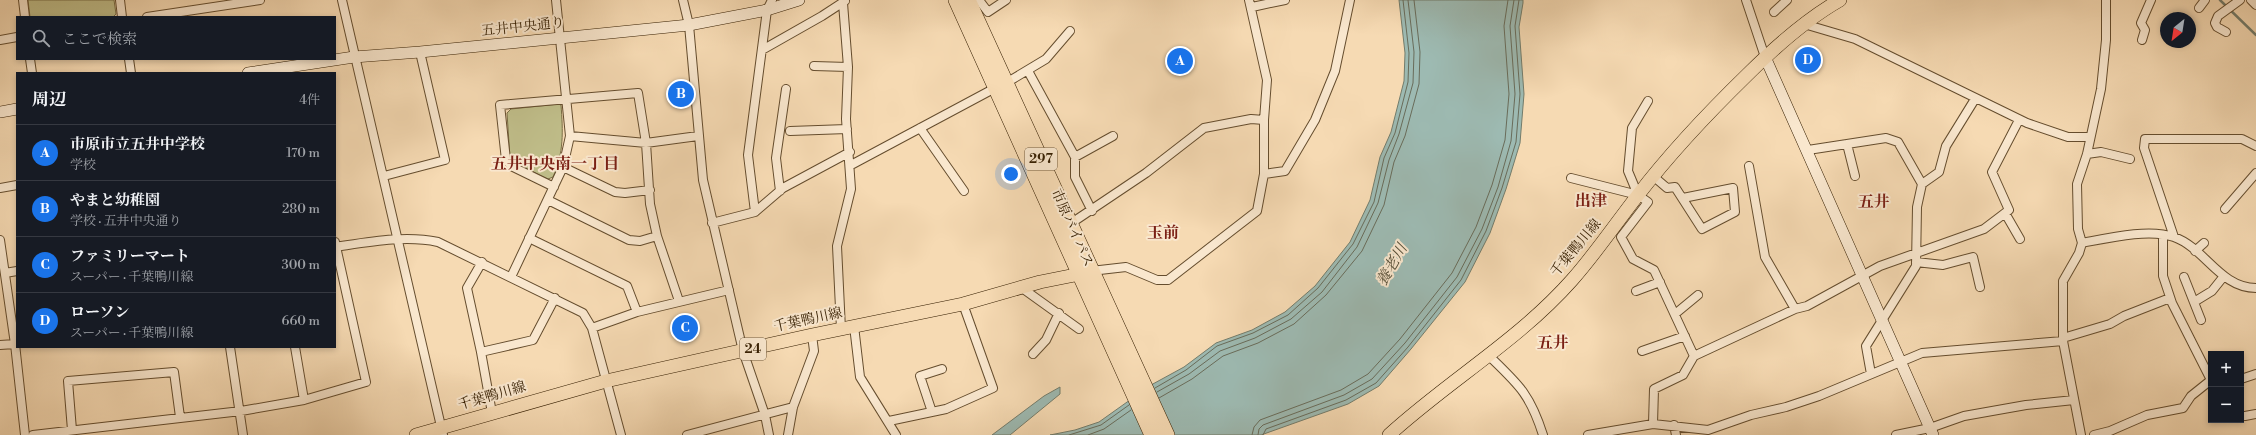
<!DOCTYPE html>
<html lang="ja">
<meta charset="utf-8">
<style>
:root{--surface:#171b24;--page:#20242c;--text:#f1f3f6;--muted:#9ea1a6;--line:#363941;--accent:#1a73e8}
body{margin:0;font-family:"Libre Bodoni","Noto Serif JP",serif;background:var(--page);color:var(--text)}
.controls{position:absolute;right:12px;bottom:12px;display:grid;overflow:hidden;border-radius:0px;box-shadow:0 2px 6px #0003}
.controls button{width:36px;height:36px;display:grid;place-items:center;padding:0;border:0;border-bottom:1px solid var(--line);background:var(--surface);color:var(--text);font:20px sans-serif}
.compass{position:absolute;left:2160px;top:12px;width:36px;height:36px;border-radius:50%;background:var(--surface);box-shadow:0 2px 6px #0003;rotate:210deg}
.you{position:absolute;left:1011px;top:174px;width:14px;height:14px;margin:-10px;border:3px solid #fff;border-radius:50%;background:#1a73e8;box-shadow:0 0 0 6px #1a73e833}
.badge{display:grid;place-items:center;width:26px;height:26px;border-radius:50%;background:var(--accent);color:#fff;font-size:13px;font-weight:700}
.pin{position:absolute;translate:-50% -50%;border:2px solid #fff;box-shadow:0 1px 4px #0006}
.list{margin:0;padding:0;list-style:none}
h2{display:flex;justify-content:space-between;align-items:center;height:52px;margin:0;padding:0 16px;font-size:17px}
h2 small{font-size:13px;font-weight:400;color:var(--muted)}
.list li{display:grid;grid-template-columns:26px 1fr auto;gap:12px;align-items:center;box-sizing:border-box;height:56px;padding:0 16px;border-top:1px solid var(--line)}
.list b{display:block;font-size:15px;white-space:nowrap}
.list p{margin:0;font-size:13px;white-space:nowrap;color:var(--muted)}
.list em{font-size:13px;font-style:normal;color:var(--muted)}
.icon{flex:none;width:22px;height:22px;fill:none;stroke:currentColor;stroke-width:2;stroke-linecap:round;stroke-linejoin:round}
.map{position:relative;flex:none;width:2256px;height:435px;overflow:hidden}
.search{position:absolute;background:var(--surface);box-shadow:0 2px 6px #0003;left:16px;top:16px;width:320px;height:44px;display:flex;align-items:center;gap:10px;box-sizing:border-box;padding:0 14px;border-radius:0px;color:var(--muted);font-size:15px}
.panel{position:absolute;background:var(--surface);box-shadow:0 2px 6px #0003;left:16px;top:72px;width:320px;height:276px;border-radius:0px}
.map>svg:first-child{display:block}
</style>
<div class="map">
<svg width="2256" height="435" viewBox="0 0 2256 435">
<rect width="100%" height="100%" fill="#f6dab3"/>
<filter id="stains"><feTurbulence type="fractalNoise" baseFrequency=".005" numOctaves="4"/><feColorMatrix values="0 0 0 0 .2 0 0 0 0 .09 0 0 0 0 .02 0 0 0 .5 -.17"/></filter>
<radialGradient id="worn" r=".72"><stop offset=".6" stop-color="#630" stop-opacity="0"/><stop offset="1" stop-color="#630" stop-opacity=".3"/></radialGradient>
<path fill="#c0be8a" stroke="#7a6e46" d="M28 0H114L116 14 113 17H30Z
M559 104 561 105C563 131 564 153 553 177L548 179 515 163 510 158 507 113 511 109Z"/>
<path fill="#9dbab2" stroke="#737c6b" d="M1399 0H1523V3L1519 27 1524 94 1520 143 1506 189 1490 233 1465 282 1411 349 1379 386 1348 404 1261 435H1050L1075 430 1099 422 1151 385 1184 367 1216 343 1252 330 1285 312 1315 286 1350 242 1370 200 1380 157 1391 132 1404 81 1405 53Z
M1060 387V394L1010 435H992L1044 396Z"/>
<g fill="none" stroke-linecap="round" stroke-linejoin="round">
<path stroke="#696c5a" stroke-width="1" d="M1155 388 1186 370 1217 346 1253 333 1288 315 1318 288 1353 244 1374 202 1384 158 1395 133 1408 82 1409 53 1403 0
M1157 392 1189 374 1220 351 1255 338 1291 319 1322 292 1357 247 1378 203 1389 160 1399 134 1413 83 1414 52 1408 0
M1159 398 1192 379 1223 356 1258 343 1294 324 1326 295 1362 251 1384 205 1394 162 1405 136 1419 84 1420 52 1414 0
M1069 435 1101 425 1129 405
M1088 435 1104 429 1131 410
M1252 435 1254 427 1260 420 1341 390 1368 374 1400 339 1452 273 1476 227 1492 185 1505 140 1509 94 1504 26 1508 0
M1258 435 1259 429 1263 425 1344 395 1372 379 1405 343 1457 277 1482 229 1498 187 1511 141 1515 94 1510 26 1514 0
M1263 435 1266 429 1346 400 1376 383 1408 347 1461 280 1486 231 1502 188 1516 142 1520 94 1515 26 1519 0"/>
<path stroke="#737c6b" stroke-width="2.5" d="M2220 0 2256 35"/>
<g stroke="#654d2e" stroke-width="10">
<path id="street" d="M23 0 25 17
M120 0 122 17
M342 0 443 435
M683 0 689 25 703 180 743 351 765 415 769 435
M979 0 988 12 1006 0
M1746 0 1765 57
M2251 0 2256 5
M1252 7 1285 0
M2199 8 2205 0
M1774 12 1787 0
M147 17 260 0
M1804 24 1855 39 2027 123 2068 137H2090
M2226 32 2217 27 2215 23 2218 16 2240 0
M0 40 17 37
M2142 40 2145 30 2141 23 2151 0
M762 50 822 16 845 1
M30 59 32 73
M129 59 131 73
M814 66 848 67
M1028 71 1075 157V177L1092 211
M1006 83 1046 59 1070 31
M1648 101 1632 128 1628 171 1638 195 1648 202 1621 237 1633 259 1654 270 1694 356
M920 128 964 191
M790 131 847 129
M570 136 646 143 698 136
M1847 144 1855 176
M1808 150 1886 138 1898 142 1922 184
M2087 154 2101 152 2130 159
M1075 157 1113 136
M851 165 997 87
M1749 166 1765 257 1795 309
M563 167 615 192 625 193 650 190
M1264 174 1285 171 1315 120 1335 71 1350 0
M384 176 445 160 420 52
M1653 176 1667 188 1675 187 1702 229 1735 212 1733 188 1683 198
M1571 178 1638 195
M554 187 511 166 506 160 500 105 638 93 646 143 650 204 657 236 679 301
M0 188 17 185
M780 191 776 158 786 89
M548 200 629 240 640 241 657 236
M2225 209 2256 173
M755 212 748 155 767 10 772 0
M2005 213 2020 239
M712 223 755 212 783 188 850 152
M1070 224 1146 173 1204 128 1251 119 1264 120
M2174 237 2144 148 2145 139H2242L2256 146
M529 238 627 286 637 312
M0 240 15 344 25 435
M2082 243C2108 238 2149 228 2174 237 2205 248 2220 288 2256 288
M335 247C369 242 405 235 438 242L583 313 592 328 621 435
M2195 251 2204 243
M482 262 467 288 481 352 492 413
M1916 262 1943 265 1973 257 1980 287
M1091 271 1126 267 1157 280H1168L1257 211 1264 174V120L1267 80 1249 0
M5 273 17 271
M511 277 563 167 570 136 556 0
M2184 277 2201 320
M1022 288 1079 329
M1636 291 1660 282
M2194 302 2212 291 2224 276
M1675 314 1698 295
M854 326 860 377 896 435
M592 328 637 312 729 290
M841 329 837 246 851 189 846 119 848 67 843 3
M2063 338 2110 324 2124 316 2170 298
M0 345 15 344
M230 347 243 435
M295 347 304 400
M1642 351 1685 336
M481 352 533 340 555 298
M1033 354 1046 340 1059 313
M1489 356C1519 385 1530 394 1543 435
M1871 374 1866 346 1916 266 1917 207 1922 184 1939 172 1946 146 1975 99
M2241 379 2256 374
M932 412 920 376 942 369
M2245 416 2256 414
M889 421 946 409 993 388 963 304
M1653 424 1654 389 1683 375 1694 356 1795 309 1807 306 1880 266 1984 229 2009 210 1992 172 2019 120
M1674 425 1676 435
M72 430 68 381 174 372 180 417
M33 435 241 411 304 400 366 382 335 242
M687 435 793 407
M788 435 793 407 814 351 812 335
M1588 435 1653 424 1708 430 1751 415 1786 407 1819 396 1922 353 2063 341
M1896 435 1930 428 1964 416 2026 405 2074 400
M2081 435 2063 341V281L2079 253 2082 243 2078 229 2077 184 2087 154 2101 89 2106 40V0
M2094 435 2110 431 2147 415 2183 408 2191 396 2211 380 2172 303 2163 276V235"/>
</g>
<g stroke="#351e01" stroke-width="12">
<path id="secondary" d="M1765 57 1933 435
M248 73 354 57 420 52 689 25 767 10 799 0
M0 112 17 109"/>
</g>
<g stroke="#351e01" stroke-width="14">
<path id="primary" d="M416 435 606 381 812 335 963 304 1040 282 1090 272
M1389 435C1448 381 1519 340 1572 280 1596 253 1616 223 1638 195 1671 152 1708 113 1747 75 1775 47 1805 20 1840 0"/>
</g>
<g stroke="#351e01" stroke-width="16">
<path id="highway" d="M956 0 1152 435
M968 0 1167 435"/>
</g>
<use href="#street" stroke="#f9e7ce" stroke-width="8"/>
<use href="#secondary" stroke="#f9e7ce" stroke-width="11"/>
<use href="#primary" stroke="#f6dab3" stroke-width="13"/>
<use href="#highway" stroke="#f6dab3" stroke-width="15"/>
</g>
<g text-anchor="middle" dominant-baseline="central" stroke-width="4" stroke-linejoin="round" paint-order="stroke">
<g fill="#f9e7ce" stroke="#705a3e" stroke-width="1">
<rect x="1025" y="148" width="32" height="22" rx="3"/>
<rect x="740" y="338" width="26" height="22" rx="3"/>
</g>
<g font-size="13" font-weight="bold" fill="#351e01">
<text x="1041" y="159">297</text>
<text x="753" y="349">24</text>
</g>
<g font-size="14" fill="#351e01" stroke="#f9e7ce">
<text transform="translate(523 27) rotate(-6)">五井中央通り</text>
<text transform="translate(1072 228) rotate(66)">市原バイパス</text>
<text transform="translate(1576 248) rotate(-50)">千葉鴨川線</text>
<text transform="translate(808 320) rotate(-12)">千葉鴨川線</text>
<text transform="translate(492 396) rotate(-16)">千葉鴨川線</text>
</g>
<g font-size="15" font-style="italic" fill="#544d36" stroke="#f9e7ce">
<text transform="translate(1392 265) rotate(-60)">養老川</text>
</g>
<g font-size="16" font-weight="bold" fill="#7a1f14" stroke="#f9e7ce">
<text x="555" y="164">五井中央南一丁目</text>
<text x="1591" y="201">出津</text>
<text x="1874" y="202">五井</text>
<text x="1163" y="233">玉前</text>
<text x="1553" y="343">五井</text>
</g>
</g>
<rect width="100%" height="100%" filter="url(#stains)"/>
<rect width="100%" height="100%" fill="url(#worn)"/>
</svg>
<div class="controls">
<button>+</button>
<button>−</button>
</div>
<svg class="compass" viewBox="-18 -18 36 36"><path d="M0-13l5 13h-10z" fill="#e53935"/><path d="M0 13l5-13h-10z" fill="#9ea1a6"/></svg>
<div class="you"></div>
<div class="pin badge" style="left:1180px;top:61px">A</div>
<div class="pin badge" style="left:681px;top:94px">B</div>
<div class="pin badge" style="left:685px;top:328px">C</div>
<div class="pin badge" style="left:1808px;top:60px">D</div>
<div class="search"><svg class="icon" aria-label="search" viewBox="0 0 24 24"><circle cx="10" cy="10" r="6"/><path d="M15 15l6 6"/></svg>ここで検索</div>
<section class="panel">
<h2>周辺<small>4件</small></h2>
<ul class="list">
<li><span class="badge">A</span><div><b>市原市立五井中学校</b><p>学校</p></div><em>170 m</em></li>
<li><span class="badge">B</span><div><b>やまと幼稚園</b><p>学校 · 五井中央通り</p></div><em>280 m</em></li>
<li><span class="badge">C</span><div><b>ファミリーマート</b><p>スーパー · 千葉鴨川線</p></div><em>300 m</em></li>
<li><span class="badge">D</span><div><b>ローソン</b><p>スーパー · 千葉鴨川線</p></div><em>660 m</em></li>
</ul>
</section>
</div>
